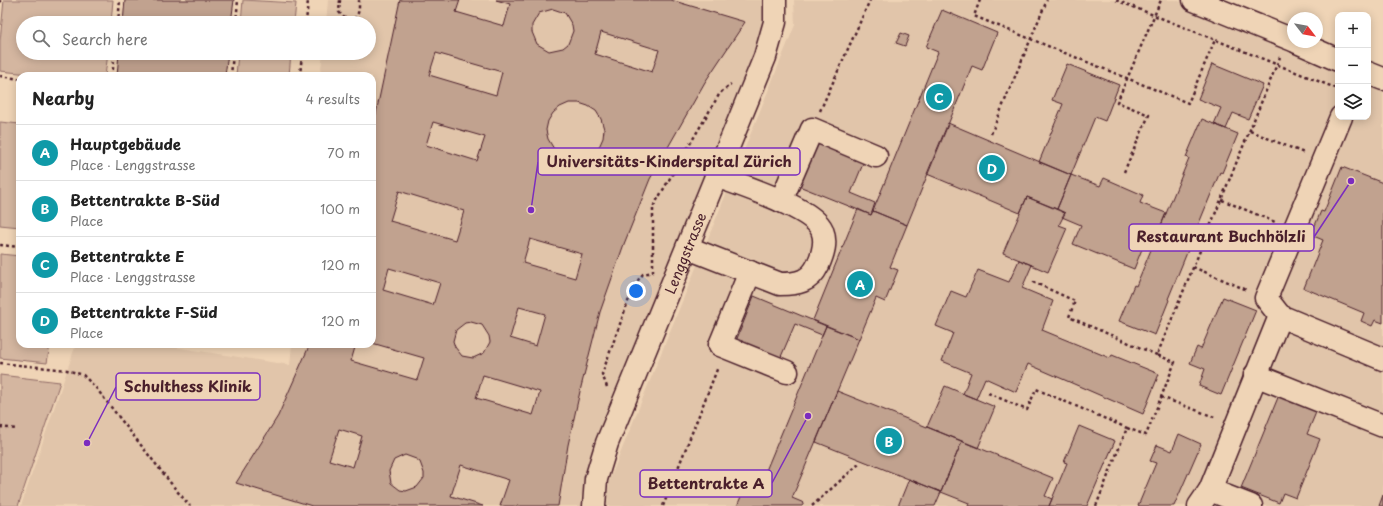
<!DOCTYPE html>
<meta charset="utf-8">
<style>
:root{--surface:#fff;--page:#f6f6f6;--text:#222;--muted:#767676;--line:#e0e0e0;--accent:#0f766e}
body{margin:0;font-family:"Playpen Sans",sans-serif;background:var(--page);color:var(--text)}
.controls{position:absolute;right:12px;top:12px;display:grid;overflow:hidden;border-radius:8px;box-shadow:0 2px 10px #0003}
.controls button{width:36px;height:36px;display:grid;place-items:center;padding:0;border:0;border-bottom:1px solid var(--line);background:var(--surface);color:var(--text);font:20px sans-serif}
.compass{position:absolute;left:1287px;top:12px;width:36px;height:36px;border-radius:50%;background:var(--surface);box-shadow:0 2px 10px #0003;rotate:121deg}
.you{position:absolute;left:636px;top:291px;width:14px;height:14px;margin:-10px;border:3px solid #fff;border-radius:50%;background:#1a73e8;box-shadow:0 0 0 6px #1a73e833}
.badge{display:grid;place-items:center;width:26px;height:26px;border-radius:50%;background:var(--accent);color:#fff;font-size:13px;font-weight:700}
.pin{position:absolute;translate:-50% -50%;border:2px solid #fff;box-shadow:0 1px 4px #0006}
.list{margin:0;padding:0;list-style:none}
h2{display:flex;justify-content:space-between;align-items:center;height:52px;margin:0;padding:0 16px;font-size:17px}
h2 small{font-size:13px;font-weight:400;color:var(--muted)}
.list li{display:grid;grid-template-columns:26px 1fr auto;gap:12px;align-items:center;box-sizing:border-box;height:56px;padding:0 16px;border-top:1px solid var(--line)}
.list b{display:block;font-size:15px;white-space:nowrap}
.list p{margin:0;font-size:13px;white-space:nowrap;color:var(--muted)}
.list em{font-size:13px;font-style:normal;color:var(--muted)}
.icon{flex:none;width:22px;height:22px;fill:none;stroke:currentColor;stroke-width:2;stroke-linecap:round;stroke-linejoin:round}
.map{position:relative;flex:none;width:1383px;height:506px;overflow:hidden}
.search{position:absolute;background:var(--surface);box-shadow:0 2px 10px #0003;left:16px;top:16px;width:360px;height:44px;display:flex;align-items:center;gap:10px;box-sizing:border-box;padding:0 14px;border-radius:22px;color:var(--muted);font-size:15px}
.panel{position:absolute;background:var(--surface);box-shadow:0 2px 10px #0003;left:16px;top:72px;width:360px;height:276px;border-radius:12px}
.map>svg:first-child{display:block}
</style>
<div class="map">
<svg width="1383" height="506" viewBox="0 0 1383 506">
<rect width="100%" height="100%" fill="#efd4b6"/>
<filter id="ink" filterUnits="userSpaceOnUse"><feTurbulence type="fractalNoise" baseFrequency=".025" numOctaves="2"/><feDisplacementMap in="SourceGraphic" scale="8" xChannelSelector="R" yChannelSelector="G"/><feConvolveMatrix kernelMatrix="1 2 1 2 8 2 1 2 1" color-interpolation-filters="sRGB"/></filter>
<g filter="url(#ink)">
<path fill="#e1c5aa" d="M328 0H767L762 36 596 439 581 498V506H21L76 344H154L290 365 292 344H372V76H320L323 53H369V23H326Z
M794 0H1176L1338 67V117H1368V79L1383 85V506H607L609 481 795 25Z"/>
<path fill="#d4b6a0" stroke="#8f6a66" d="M4 0H113L111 23H23V53H108L105 76H49L0 71V41Z
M243 0 296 3 294 23H241Z
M238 53H291L289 76H236Z
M0 122 20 124V227L0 225Z
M0 254 20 256V344H50L47 363 0 358Z
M0 375 60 382 18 506H0Z"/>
<path fill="#c1a28f" stroke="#4a1f2b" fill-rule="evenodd" d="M125 0H234L231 23H123Z
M400 0H460L456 12 504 26 510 4 496 0H671L745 22 705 82 650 179 624 244 600 312 581 387 568 445 558 506H500L509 480 461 465 451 496 483 506H312L236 483 278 416 310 344H356L351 361 417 380 424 358 372 343V132ZM553 9 565 13 572 25 573 31 568 44 563 48 549 51 537 44 532 32V25L539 13ZM601 32 659 50 652 72 595 54ZM436 53 502 72 496 95 429 75ZM569 103H579L588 106 596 111 601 119 604 129 603 138 599 147 592 154 584 158 574 160 557 154 548 139 546 130 548 121 553 113 560 107ZM433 122 485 137 477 161 426 145ZM399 191 464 211 455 240 390 221ZM530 239 582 254 575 278 523 263ZM389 268 440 283 433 305 383 290ZM519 307 545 314 536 346 510 338ZM471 322 482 325 489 336 490 342 484 353 473 358 462 356 455 347 453 341 456 330 465 323ZM483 375 540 392 533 415 476 398ZM339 429 362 436 353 467 329 460ZM405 455 416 459 420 462 424 473V478L417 487 406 491 400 490 391 483 389 471 394 460Z
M942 10 997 33 982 70 972 66 907 225 873 211 938 52 926 47Z
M901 33 909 36 905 46 896 43Z
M119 53H228L225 76H117Z
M1067 64 1119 85 1105 121 1095 117 1071 175 1039 162 1063 104 1052 100Z
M1212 64 1263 85 1248 119 1233 113 1226 129 1214 124 1221 108 1198 99Z
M1202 119 1238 134 1222 173 1220 172 1168 299 1169 300 1155 335 1119 321 1134 285 1136 286 1189 158 1186 157Z
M948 123 1071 175 1057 209 1027 197 1020 213 927 174Z
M818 140 865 159 851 193 875 203 871 215 799 186Z
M1342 167 1383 183V323L1375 320 1372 326 1361 321 1364 313 1304 288 1323 240 1311 235 1321 211 1324 212Z
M1071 175 1100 186 1104 178 1143 195 1140 203 1166 213 1152 247 1144 244 1134 269 1073 244 1081 225 1062 217 1065 213 1057 209Z
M1027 197 1065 213 1059 225 1067 228 1048 272 1003 253Z
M858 209 871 215 873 211 907 225 890 267 898 270 885 302 876 298 859 339 813 320Z
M1019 260 1032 265 1022 288 1053 301 1042 330 1110 358 1112 355 1159 374 1143 414 1028 364 1016 392 985 378 976 399 963 394 971 373 942 361 953 333 936 326 951 291 966 297 978 270 1009 282Z
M754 296 826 326 822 335 795 324 780 359 736 341Z
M1223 297 1256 310 1221 395 1199 386 1205 369 1190 363 1197 347 1201 349Z
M826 326 859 339 792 498 804 503 802 506H737L748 480 760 485Z
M945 386 995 407 978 448 927 427Z
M837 391 962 441 941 492 816 442Z
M1279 395 1317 410 1307 434 1320 439 1296 498 1283 493 1279 503 1241 488Z
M1079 426 1115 441 1087 506H1049L1067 463 1064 462Z
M1179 434 1201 444 1174 506H1138L1156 463 1150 461 1157 445 1172 451Z
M962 441 1053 478 1045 496 1052 499 1049 506H968L969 503 941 492Z
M909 479 941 492 935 506H898Z
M1383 495V506H1379Z"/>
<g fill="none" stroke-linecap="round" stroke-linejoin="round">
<g stroke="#4a1f2b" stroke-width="25">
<g id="minor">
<path d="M1194 0 1293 40"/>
<path d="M1297 42 1338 60"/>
<path d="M1368 73 1383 79"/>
<path d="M781 201 812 129 876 156"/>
<path d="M688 248 780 284C797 284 810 282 818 265 823 254 827 242 822 230 812 207 741 186 717 176"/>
<path d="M750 272 720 345 787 372"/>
<path d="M1280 316 1383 359"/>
<path d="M1255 375 1383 426"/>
<path d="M1210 490 1251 506"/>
<path id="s1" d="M594 506 596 479 607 443 765 57 775 22V0"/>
<path d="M1199 506 1210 490 1280 316 1266 298 1341 117"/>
</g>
</g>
<path stroke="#4a1f2b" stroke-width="2.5" stroke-dasharray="3 3" stroke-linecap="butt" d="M340 0 339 12 343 17 351 20C360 16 359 9 359 0
M980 0 974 16 1188 103 1215 40
M1116 0 1338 89
M0 3V0
M118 23 120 0
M236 23 238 0
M306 23 308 0
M0 76 20 79
M112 76 115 53
M231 76 233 53
M300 76 302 53
M820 111 870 0
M1250 131 1304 153
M991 134 1047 0
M1124 172 1149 115 1117 102 1161 0
M1222 200 1275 222
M0 245 20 247
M1193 267 1247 290
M653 272V207L720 93 731 84
M1033 282 1075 301 1069 317 1157 355
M0 363 67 370 83 375 96 388 177 491 190 506
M607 387 602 374 634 285 643 274 653 272
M988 393 1027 410 1036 389 1127 428
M1161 397 1217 418
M0 427 17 429
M663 506 718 367
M812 506 860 463
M1096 506 1127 428 1146 435 1175 362 1157 355 1280 57"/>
<use href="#minor" stroke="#efd4b6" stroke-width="22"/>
</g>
</g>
<g text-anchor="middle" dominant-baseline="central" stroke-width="4" stroke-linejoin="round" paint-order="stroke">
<g font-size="14" fill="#4a1f2b" stroke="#efd4b6">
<text stroke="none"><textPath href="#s1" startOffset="270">Lenggstrasse</textPath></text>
</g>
</g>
<path fill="none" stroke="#7b2cbf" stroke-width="1.5" d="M531 210L538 162M1351 181L1314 237M87 443L116 387M808 416L772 483"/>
<g fill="#7b2cbf" stroke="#efd4b6" stroke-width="1.5">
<circle cx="531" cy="210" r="4"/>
<circle cx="1351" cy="181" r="4"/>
<circle cx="87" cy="443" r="4"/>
<circle cx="808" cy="416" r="4"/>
</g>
<g fill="#efd4b6" stroke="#7b2cbf" stroke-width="1.5">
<rect x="538" y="148" width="262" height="27" rx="4"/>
<rect x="1129" y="224" width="185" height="27" rx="4"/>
<rect x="116" y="373" width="144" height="27" rx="4"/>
<rect x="640" y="470" width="132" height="27" rx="4"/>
</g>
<g font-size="15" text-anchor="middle" font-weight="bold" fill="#4a1f2b">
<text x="669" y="167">Universitäts-Kinderspital Zürich</text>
<text x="1221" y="242">Restaurant Buchhölzli</text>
<text x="188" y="392">Schulthess Klinik</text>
<text x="706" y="489">Bettentrakte A</text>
</g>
</svg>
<div class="controls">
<button>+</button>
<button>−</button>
<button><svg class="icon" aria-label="layers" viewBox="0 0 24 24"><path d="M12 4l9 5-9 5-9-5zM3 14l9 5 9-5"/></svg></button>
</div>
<svg class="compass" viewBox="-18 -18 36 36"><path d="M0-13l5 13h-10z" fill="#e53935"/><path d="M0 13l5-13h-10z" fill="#767676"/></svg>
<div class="you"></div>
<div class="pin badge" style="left:860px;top:284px;background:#0f9aa8">A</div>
<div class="pin badge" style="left:889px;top:441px;background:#0f9aa8">B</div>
<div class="pin badge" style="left:939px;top:97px;background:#0f9aa8">C</div>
<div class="pin badge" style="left:992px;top:168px;background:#0f9aa8">D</div>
<div class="search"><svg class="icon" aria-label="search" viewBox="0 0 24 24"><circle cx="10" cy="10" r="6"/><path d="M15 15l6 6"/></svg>Search here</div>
<section class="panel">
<h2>Nearby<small>4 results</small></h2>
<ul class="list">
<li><span class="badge" style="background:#0f9aa8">A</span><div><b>Hauptgebäude</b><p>Place · Lenggstrasse</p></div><em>70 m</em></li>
<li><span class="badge" style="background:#0f9aa8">B</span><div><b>Bettentrakte B-Süd</b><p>Place</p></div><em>100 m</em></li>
<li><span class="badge" style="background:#0f9aa8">C</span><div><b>Bettentrakte E</b><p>Place · Lenggstrasse</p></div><em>120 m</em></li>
<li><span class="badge" style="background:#0f9aa8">D</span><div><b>Bettentrakte F-Süd</b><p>Place</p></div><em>120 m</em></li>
</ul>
</section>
</div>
